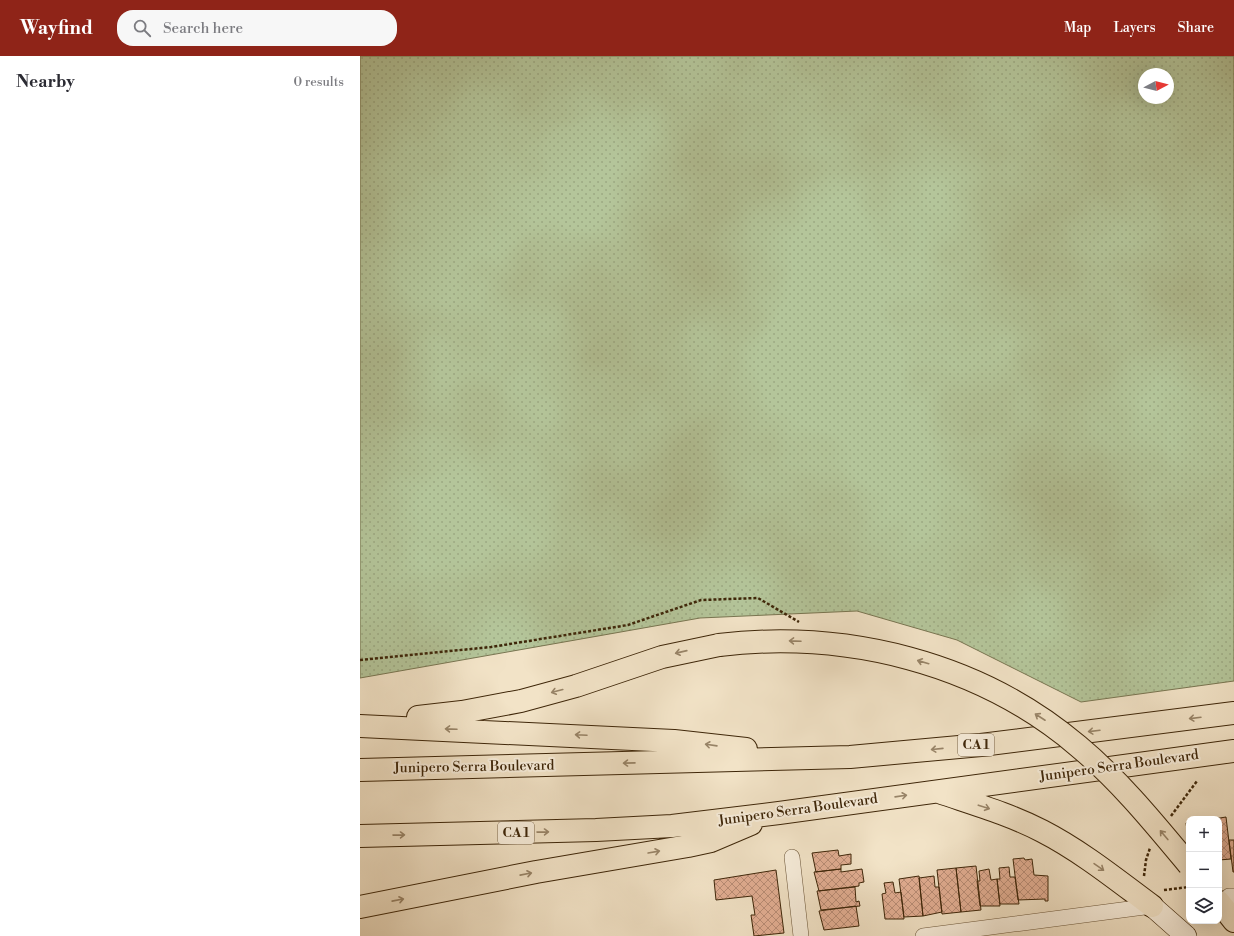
<!DOCTYPE html>
<meta charset="utf-8">
<style>
:root{--surface:#fff;--page:#f7f7f7;--text:#2b2b33;--muted:#7c7c81;--line:#e1e1e2;--accent:#8f2418}
body{margin:0;font-family:"Libre Bodoni",serif;background:var(--page);color:var(--text)}
.controls{position:absolute;right:12px;bottom:12px;display:grid;overflow:hidden;border-radius:8px;box-shadow:0 4px 16px #0002}
.controls button{width:36px;height:36px;display:grid;place-items:center;padding:0;border:0;border-bottom:1px solid var(--line);background:var(--surface);color:var(--text);font:20px sans-serif}
.compass{position:absolute;left:778px;top:12px;width:36px;height:36px;border-radius:50%;background:var(--surface);box-shadow:0 4px 16px #0002;rotate:83deg}
.list{margin:0;padding:0;list-style:none}
h2{display:flex;justify-content:space-between;align-items:center;height:52px;margin:0;padding:0 16px;font-size:17px}
h2 small{font-size:13px;font-weight:400;color:var(--muted)}
.icon{flex:none;width:22px;height:22px;fill:none;stroke:currentColor;stroke-width:2;stroke-linecap:round;stroke-linejoin:round}
.map{position:relative;flex:none;width:874px;height:880px;overflow:hidden}
header{display:flex;align-items:center;gap:24px;box-sizing:border-box;height:56px;padding:0 20px;background:var(--accent);color:#fff}
header strong{font-size:19px}
nav{display:flex;gap:22px;margin-inline-start:auto;font-size:14px}
.search{width:280px;height:36px;background:var(--page);display:flex;align-items:center;gap:10px;box-sizing:border-box;padding:0 14px;border-radius:16px;color:var(--muted);font-size:15px}
main{display:flex}
aside{flex:1;background:var(--surface)}
.map>svg:first-child{display:block}
</style>
<header>
<strong>Wayfind</strong>
<div class="search"><svg class="icon" aria-label="search" viewBox="0 0 24 24"><circle cx="10" cy="10" r="6"/><path d="M15 15l6 6"/></svg>Search here</div>
<nav><a>Map</a><a>Layers</a><a>Share</a></nav>
</header>
<main>
<aside>
<h2>Nearby<small>0 results</small></h2>
<ul class="list">
</ul>
</aside>
<div class="map">
<svg width="874" height="880" viewBox="0 0 874 880">
<defs>
<pattern id="grass-dots" width="8" height="8" patternUnits="userSpaceOnUse"><rect width="8" height="8" fill="#b4c59a"/><path d="M2 2h.1M6 6h.1" fill="none" stroke="#9ca983" stroke-width="1.8" stroke-linecap="round"/></pattern>
<pattern id="building-cross-hatch" width="8" height="8" patternUnits="userSpaceOnUse"><rect width="8" height="8" fill="#e2ae93"/><path d="M0 0l8 8M0 8l8-8" fill="none" stroke="#b98d76"/></pattern>
</defs>
<rect width="100%" height="100%" fill="#f2e3c7"/>
<filter id="stains"><feTurbulence type="fractalNoise" baseFrequency=".005" numOctaves="4"/><feColorMatrix values="0 0 0 0 .2 0 0 0 0 .09 0 0 0 0 .02 0 0 0 .5 -.17"/></filter>
<radialGradient id="worn" r=".72"><stop offset=".6" stop-color="#630" stop-opacity="0"/><stop offset="1" stop-color="#630" stop-opacity=".3"/></radialGradient>
<path fill="url(#grass-dots)" stroke="#797652" fill-rule="evenodd" d="M0 0H874V625L721 646 597 584 497 555 340 562 0 622ZM784 18H808V42H784Z"/>
<path fill="url(#building-cross-hatch)" stroke="#3e2609" d="M866 761 871 803 859 804V763H854Z
M829 766V781H828L826 767Z
M869 784H874V816H873Z
M478 794 479 800 491 798V808L481 809V813L456 816 452 797Z
M664 802 665 804 672 803 674 819 688 820V845H685V843L658 844 653 803Z
M616 810 621 854 601 856 596 812Z
M649 811 650 821H655L659 848H640L637 823H640L639 812Z
M596 812 601 856 582 858 577 814Z
M481 813V816L502 813 504 826 499 827V830L459 835 454 816Z
M629 813 631 824 637 823 640 850H620L617 825H620L619 815Z
M416 814 424 877 394 880 391 859H395L392 840 356 844 354 824Z
M559 820 563 860 544 861 539 823Z
M574 820 575 831H579L582 856 563 860 559 822Z
M533 826 535 837 541 836 544 863H525L522 838 526 837 524 827Z
M495 831 496 846 499 845 500 850 461 854 457 835Z
M496 850 499 870 464 874 459 855Z"/>
<g fill="none" stroke-linecap="round" stroke-linejoin="round">
<g stroke="#6b5538" stroke-width="16">
<path id="street" d="M432 801 441 880
M869 840H874
M563 880 792 850"/>
</g>
<g stroke="#3e2609" stroke-width="22">
<path id="secondary" d="M792 850 826 880"/>
</g>
<g stroke="#3e2609" stroke-width="24">
<path id="highway" d="M58 661 102 656 161 645 216 630 302 601 359 589
M0 670 314 685 386 693
M0 714 490 701 621 689 874 657
M579 736C614 748 649 758 682 775 721 795 757 824 792 850
M0 780 236 774 312 770 419 757 874 695
M859 846 874 865
M0 851 176 816 328 790 351 785 391 768"/>
</g>
<path stroke="#3e2609" stroke-width="2.5" stroke-dasharray="3 2" stroke-linecap="butt" d="M0 604 131 591 268 569 341 544 398 542 439 566
M811 760 837 725
M784 820 786 804 790 792
M804 834 829 831"/>
<use href="#street" stroke="#f7eddb" stroke-width="15"/>
<use href="#secondary" stroke="#f7eddb" stroke-width="21"/>
<use href="#highway" stroke="#f2e3c7" stroke-width="22"/>
<g stroke="#3e2609" stroke-width="24" stroke-linecap="butt">
<path id="highway-bridge" d="M359 589C486 574 619 606 718 690 760 725 794 767 829 809"/>
</g>
<use href="#highway-bridge" stroke="#f2e3c7" stroke-width="22"/>
</g>
<defs><path id="oneway-shaft" d="M-6 0H5M1.5-3L5.5 0L1.5 3" fill="none" stroke-width="1.6" stroke-linecap="round" stroke-linejoin="round"/></defs>
<g stroke="#988468">
<use href="#oneway-shaft" transform="translate(435 585) rotate(-178)"/>
<use href="#oneway-shaft" transform="translate(321 596) rotate(167)"/>
<use href="#oneway-shaft" transform="translate(563 606) rotate(-164)"/>
<use href="#oneway-shaft" transform="translate(197 635) rotate(165)"/>
<use href="#oneway-shaft" transform="translate(680 661) rotate(-147)"/>
<use href="#oneway-shaft" transform="translate(835 662) rotate(173)"/>
<use href="#oneway-shaft" transform="translate(91 673) rotate(-178)"/>
<use href="#oneway-shaft" transform="translate(734 675) rotate(173)"/>
<use href="#oneway-shaft" transform="translate(221 679) rotate(-177)"/>
<use href="#oneway-shaft" transform="translate(351 689) rotate(-172)"/>
<use href="#oneway-shaft" transform="translate(577 693) rotate(174)"/>
<use href="#oneway-shaft" transform="translate(269 707) rotate(179)"/>
<use href="#oneway-shaft" transform="translate(541 740) rotate(-8)"/>
<use href="#oneway-shaft" transform="translate(624 751) rotate(18)"/>
<use href="#oneway-shaft" transform="translate(183 776) rotate(-1)"/>
<use href="#oneway-shaft" transform="translate(39 779) rotate(-1)"/>
<use href="#oneway-shaft" transform="translate(804 779) rotate(-130)"/>
<use href="#oneway-shaft" transform="translate(294 796) rotate(-10)"/>
<use href="#oneway-shaft" transform="translate(739 811) rotate(35)"/>
<use href="#oneway-shaft" transform="translate(166 818) rotate(-11)"/>
<use href="#oneway-shaft" transform="translate(38 844) rotate(-11)"/>
</g>
<g text-anchor="middle" dominant-baseline="central" stroke-width="4" stroke-linejoin="round" paint-order="stroke">
<g fill="#f7eddb" stroke="#766248" stroke-width="1">
<rect x="598" y="678" width="36" height="22" rx="3"/>
<rect x="138" y="766" width="36" height="22" rx="3"/>
</g>
<g font-size="13" font-weight="bold" fill="#3e2609">
<text x="616" y="689">CA 1</text>
<text x="156" y="777">CA 1</text>
</g>
<g font-size="14" fill="#3e2609" stroke="#f7eddb">
<text transform="translate(759 710) rotate(-8)">Junipero Serra Boulevard</text>
<text transform="translate(114 711) rotate(-1)">Junipero Serra Boulevard</text>
<text transform="translate(438 754) rotate(-8)">Junipero Serra Boulevard</text>
</g>
</g>
<rect width="100%" height="100%" filter="url(#stains)"/>
<rect width="100%" height="100%" fill="url(#worn)"/>
</svg>
<div class="controls">
<button>+</button>
<button>−</button>
<button><svg class="icon" aria-label="layers" viewBox="0 0 24 24"><path d="M12 4l9 5-9 5-9-5zM3 14l9 5 9-5"/></svg></button>
</div>
<svg class="compass" viewBox="-18 -18 36 36"><path d="M0-13l5 13h-10z" fill="#e53935"/><path d="M0 13l5-13h-10z" fill="#7c7c81"/></svg>
</div>
</main>
